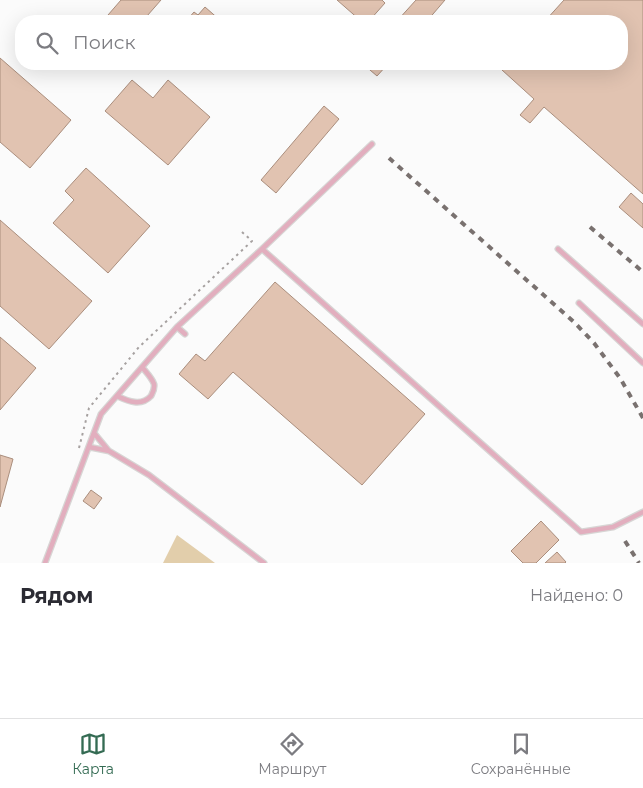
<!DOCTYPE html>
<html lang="ru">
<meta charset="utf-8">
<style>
:root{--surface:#fff;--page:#f2f2f3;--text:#2b2b33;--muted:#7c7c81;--line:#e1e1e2;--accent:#346b53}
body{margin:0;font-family:Montserrat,sans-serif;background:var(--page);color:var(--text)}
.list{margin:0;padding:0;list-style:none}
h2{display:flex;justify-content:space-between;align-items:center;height:65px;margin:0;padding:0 20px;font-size:21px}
h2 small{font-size:16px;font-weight:400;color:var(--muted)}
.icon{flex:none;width:28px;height:28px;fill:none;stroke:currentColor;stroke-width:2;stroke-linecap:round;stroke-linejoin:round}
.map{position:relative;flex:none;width:643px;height:563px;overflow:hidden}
.search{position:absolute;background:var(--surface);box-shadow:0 5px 20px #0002;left:15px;right:15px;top:15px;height:55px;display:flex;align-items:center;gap:12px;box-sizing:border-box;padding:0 18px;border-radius:20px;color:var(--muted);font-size:19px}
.sheet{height:155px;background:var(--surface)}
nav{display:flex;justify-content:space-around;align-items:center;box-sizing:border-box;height:70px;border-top:1px solid var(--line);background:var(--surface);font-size:14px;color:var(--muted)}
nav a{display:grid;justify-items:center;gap:2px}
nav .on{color:var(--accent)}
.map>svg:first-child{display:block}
</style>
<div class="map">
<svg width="643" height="563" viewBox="0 0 643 563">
<rect width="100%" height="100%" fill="#fbfbfb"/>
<path fill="#e2ceab" d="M177 535 215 563H163Z"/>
<path fill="#e1c3b1" stroke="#aa8e7d" d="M121 0H161L147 16 149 18 146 21H114L108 15Z
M337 0H382L385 3 369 21H361Z
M416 0H445L427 21H397Z
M564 0H643V194L544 107 530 123 520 115 534 99 502 70 508 64H622V21H545Z
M205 7 221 21H189L187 20 194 12 198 15Z
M0 58 71 120 30 168 0 142Z
M363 64H386L387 65 377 76Z
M132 80 153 98 168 80 210 117 168 165 105 111Z
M324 106 339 119 276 193 261 180Z
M86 168 150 226 108 273 53 223 74 200 65 191Z
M631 193 643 204V228L619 207Z
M0 220 92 301 49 349 0 306Z
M275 282 425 414 362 485 233 372 208 399 179 374 196 354 205 361Z
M0 337 36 368 0 410Z
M0 455 13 459 0 507Z
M91 490 102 498 94 509 83 501Z
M541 521 559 540 536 563H523L511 551Z
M557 552 566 562 565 563H545Z"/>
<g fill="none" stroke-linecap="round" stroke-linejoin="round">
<g stroke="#d7d5d4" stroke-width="7">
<path id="lane" d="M262 249 581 532 613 527 643 512
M558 249 643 324
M579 303 643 363
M177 327 185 334
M117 396C128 401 141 407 151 396 153 392 155 389 154 384 152 378 146 372 142 367
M94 433 108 450
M89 447 109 451 149 475 264 563
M45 563 101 414 177 327 262 249 372 144"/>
</g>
<path stroke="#a6a1a0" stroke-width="2" stroke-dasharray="2.5 4" stroke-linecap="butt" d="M79 448 89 408 139 347 252 241 242 232"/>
<use href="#lane" stroke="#e2aebe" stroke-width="4.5"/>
<path stroke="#79716f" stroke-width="4" stroke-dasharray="6 6" stroke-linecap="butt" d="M389 158 574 322 594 343 620 378 643 418
M590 227 643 272
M625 541 639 563"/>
</g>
</svg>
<div class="search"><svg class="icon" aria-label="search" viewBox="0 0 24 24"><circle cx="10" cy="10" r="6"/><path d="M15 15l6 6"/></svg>Поиск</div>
</div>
<section class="sheet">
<h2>Рядом<small>Найдено: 0</small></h2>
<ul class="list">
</ul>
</section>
<nav>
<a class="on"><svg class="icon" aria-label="map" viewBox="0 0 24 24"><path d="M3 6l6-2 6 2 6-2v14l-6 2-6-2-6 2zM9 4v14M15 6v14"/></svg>Карта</a>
<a><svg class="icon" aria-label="directions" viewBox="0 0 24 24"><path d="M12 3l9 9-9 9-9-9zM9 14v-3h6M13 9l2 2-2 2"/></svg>Маршрут</a>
<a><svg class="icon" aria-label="saved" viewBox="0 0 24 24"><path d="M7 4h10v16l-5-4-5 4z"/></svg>Сохранённые</a>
</nav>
